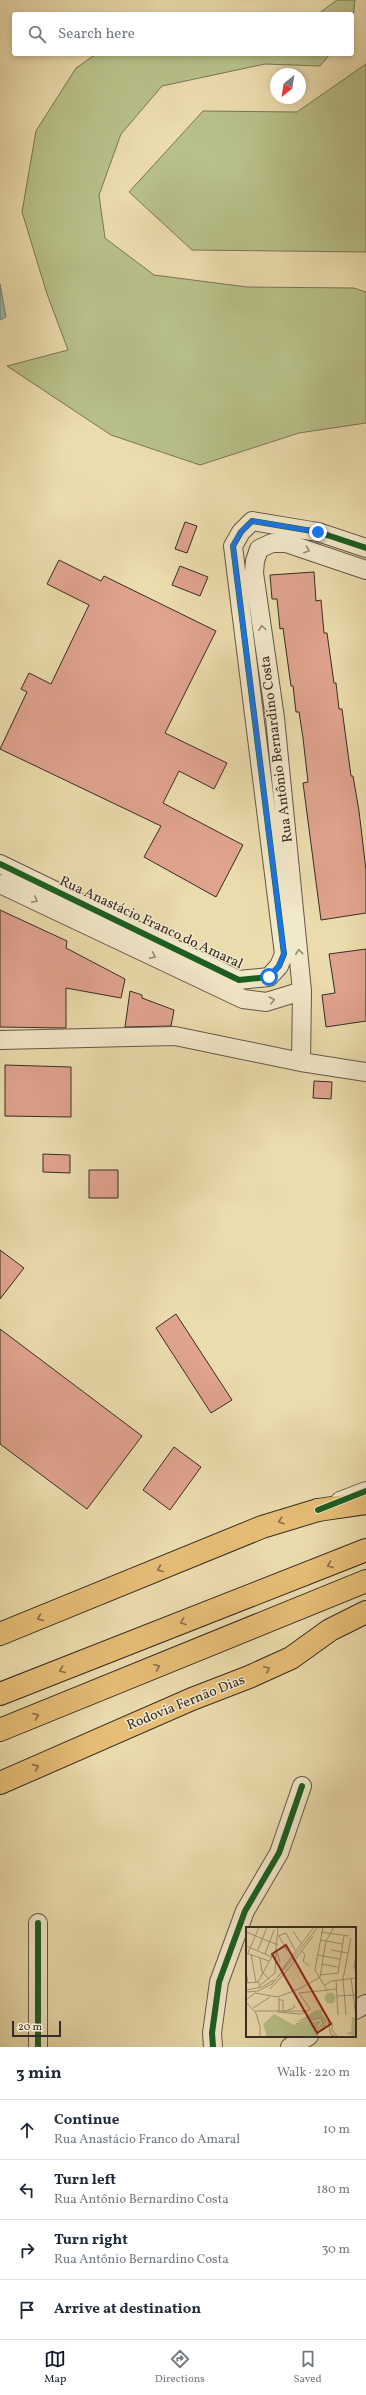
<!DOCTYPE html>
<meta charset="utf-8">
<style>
:root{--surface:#fff;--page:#f6f6f7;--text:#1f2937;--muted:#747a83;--line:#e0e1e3;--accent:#111827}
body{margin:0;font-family:Vollkorn,serif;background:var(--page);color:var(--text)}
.compass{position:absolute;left:270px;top:68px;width:36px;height:36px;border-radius:50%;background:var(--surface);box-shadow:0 2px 6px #0003;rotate:210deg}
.scale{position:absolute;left:12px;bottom:10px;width:49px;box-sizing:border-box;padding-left:4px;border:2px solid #372c25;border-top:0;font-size:11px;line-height:14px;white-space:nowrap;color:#372c25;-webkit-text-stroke:3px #f2e8ca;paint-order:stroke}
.stop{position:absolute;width:12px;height:12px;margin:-9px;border:3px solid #1a73e8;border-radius:50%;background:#fff}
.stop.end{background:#1a73e8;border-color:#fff;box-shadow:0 1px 4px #0008}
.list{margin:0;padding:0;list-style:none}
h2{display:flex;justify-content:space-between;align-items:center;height:52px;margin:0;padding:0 16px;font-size:17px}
h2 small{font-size:13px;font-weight:400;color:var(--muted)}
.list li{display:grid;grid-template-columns:26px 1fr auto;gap:12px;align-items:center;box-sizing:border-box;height:60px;padding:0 16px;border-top:1px solid var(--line)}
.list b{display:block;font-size:15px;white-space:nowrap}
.list p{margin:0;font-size:13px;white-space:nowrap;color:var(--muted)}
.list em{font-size:13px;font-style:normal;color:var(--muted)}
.icon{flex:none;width:22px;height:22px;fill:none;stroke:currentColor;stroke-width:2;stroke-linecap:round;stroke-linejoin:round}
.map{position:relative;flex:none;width:366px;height:2047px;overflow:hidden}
.search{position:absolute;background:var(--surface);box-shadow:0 2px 6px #0003;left:12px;right:12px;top:12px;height:44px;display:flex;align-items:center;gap:10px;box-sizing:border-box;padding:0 14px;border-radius:4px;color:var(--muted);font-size:15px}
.sheet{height:292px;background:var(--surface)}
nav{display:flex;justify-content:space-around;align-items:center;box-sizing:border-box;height:56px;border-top:1px solid var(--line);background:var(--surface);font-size:11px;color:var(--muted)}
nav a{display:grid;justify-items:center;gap:2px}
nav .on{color:var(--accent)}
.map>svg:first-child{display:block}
</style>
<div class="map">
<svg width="366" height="2047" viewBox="0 0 366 2047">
<rect width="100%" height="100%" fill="#ebdcad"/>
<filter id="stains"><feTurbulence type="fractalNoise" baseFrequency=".005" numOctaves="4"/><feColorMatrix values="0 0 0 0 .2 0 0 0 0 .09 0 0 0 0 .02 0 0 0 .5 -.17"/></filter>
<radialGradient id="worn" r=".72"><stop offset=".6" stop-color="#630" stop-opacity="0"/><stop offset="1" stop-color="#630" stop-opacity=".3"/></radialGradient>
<path fill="#b8c089" stroke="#787657" d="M337 0H355L352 28V14H318Z
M96 54H330L320 66 265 64 162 86 121 134 99 195 105 238 154 275 247 287 354 288 366 292V423L299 433 200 465 111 435 7 366 68 350 47 294 22 212 36 131 76 68Z
M366 64V252L192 250 129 192 203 111 297 112Z"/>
<path fill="#99baaf" stroke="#728178" d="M0 284 6 317 0 320Z"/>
<path fill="#e0a38e" stroke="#372c25" d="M185 522 197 526 187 553 175 549Z
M59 560 101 581 104 576 216 631 165 733 227 763 214 789 179 771 163 803 243 845 216 897 144 857 161 826 0 749 27 692 21 689 29 673 51 684 89 605 47 584Z
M180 566 208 577 200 596 172 585Z
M314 572 316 601 321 600 324 633H327L334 683H336L339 709H342L351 776H353L359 811 366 870V913L321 920 303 783 308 782 303 738 299 712H296L293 686H291L283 628 280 629 277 599H272L270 575Z
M0 910 67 941 66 948 125 979 121 998 66 988V1028L0 1027Z
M366 949V1021L326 1027 322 995 335 993 329 954Z
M130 991 142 995V998L174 1010 171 1026 125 1027Z
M5 1065 71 1067V1117L5 1116Z
M314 1081 332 1082 331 1099 313 1098Z
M43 1154 70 1155V1173L43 1172Z
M89 1170H118V1198H89Z
M0 1250 24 1268 0 1299Z
M176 1314 232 1400 211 1413 156 1328Z
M0 1329 142 1436 87 1509 0 1444Z
M174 1447 201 1467 170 1510 143 1490Z"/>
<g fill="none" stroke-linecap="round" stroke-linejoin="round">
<g stroke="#645847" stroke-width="20">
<path id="minor" d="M0 864 239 980 269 977 279 966 284 954 233 546 241 532 252 521 318 532 366 548
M0 884 243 999 266 1002 302 991
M0 1040 175 1036 301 1062 366 1072
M301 1062 302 991 275 718 254 573 255 561 259 549 272 543H286L366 570
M340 1501 366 1491
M355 2010 366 2004
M38 2047V1923
M213 2047 212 2033 219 1982 245 1911 279 1853 302 1786
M290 2047 309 2036"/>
</g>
<g stroke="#372c25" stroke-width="24">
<path id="major" d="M0 1634 262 1527 318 1510
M0 1783 192 1699 249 1677 291 1658 330 1630 366 1612"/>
</g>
<g stroke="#372c25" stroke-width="24">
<path id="highway" d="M318 1510 366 1503
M0 1694 366 1550
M0 1730 366 1581"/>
</g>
<use href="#minor" stroke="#f2e8ca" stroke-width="18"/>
<use href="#major" stroke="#e6be76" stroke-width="22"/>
<use href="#highway" stroke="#e6be76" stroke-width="22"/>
<g stroke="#f2e8ca" stroke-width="8">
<path id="cycleway" d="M0 864 239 980 269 977 279 966 284 954 233 546 241 532 252 521 318 532 366 548
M318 1510 366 1491
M38 2047V1923
M213 2047 212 2033 219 1982 245 1911 279 1853 302 1786"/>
</g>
<use href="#cycleway" stroke="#1b5e20" stroke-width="6"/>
</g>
<defs><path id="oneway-chevron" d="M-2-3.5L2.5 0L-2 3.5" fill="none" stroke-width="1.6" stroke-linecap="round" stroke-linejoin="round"/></defs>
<g stroke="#948a78">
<use href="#oneway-chevron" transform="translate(307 550) rotate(19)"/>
<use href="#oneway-chevron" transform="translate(262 628) rotate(-98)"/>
<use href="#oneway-chevron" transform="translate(35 900) rotate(25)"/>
<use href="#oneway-chevron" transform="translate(299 952) rotate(-96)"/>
<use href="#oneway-chevron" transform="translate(153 956) rotate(25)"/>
<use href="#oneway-chevron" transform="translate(272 1000) rotate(-14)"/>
</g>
<g stroke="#866e49">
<use href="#oneway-chevron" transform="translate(281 1521) rotate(163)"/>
<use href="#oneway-chevron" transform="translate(330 1565) rotate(159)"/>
<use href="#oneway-chevron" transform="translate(160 1569) rotate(158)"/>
<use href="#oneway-chevron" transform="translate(40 1618) rotate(158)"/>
<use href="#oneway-chevron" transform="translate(183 1622) rotate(159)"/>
<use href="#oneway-chevron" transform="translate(157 1667) rotate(-22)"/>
<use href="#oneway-chevron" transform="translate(267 1669) rotate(-25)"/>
<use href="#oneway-chevron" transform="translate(62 1670) rotate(159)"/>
<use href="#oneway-chevron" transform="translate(36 1716) rotate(-22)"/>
<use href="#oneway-chevron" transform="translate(36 1767) rotate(-24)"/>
</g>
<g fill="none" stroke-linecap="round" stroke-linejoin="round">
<path stroke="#1a73e8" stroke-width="5" d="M269 977 279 966 284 954 233 546 241 532 252 521 318 532"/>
</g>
<g text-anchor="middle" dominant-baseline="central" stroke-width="3" stroke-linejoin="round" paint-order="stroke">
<g font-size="14" fill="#372c25" stroke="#f2e8ca">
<text transform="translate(277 749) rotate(-97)">Rua Antônio Bernardino Costa</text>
<text transform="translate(151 923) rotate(25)">Rua Anastácio Franco do Amaral</text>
<text transform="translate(186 1703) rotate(-22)">Rodovia Fernão Dias</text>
</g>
</g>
<g transform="translate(246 1927)">
<rect width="110" height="110" fill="#ebdcad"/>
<path d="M78.5 71a5.5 5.5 0 1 1 11 0a5.5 5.5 0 1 1-11 0ZM71 83H77L75 86 81 93 80 99 72 106 77 98 76 91 50 95ZM28 87 48 98 76 93 70 103 72 110H21L17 97ZM106 90 109 91 110 110 100 106 105 105Z" fill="#b8c089"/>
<path fill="none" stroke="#a39677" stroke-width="1" d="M77 0 69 43 81 63M90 0H110M47 4 55 16M0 5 32 18M75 5 103 9M32 9 40 6 49 23M33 9 41 24M74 13 96 17M0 19 26 30M30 22 34 35M12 23 21 0M85 23 102 26M56 24 59 28 57 34 63 39M0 26 23 34M2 26 13 0M5 27 10 55M19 27 28 3M71 28 94 32M110 28 108 40 110 44M14 31 16 45 24 53M76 37 92 40M0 44 2 56M35 44 68 0M39 46 67 9M74 48 92 46 98 9M105 51 110 91M90 53 92 88M12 55 30 22 32 0M0 56 12 55 14 58M79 58 86 54 110 51M12 60 29 46 30 24M24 62 39 46M0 63 16 60 28 53M0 65 12 64 26 57 72 0M91 69 110 68M0 73 9 66 32 70 55 61 74 50 80 14 88 0M33 73H37V84M0 75 10 86 14 100V110M7 81 24 70M9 84H61L64 82 53 66 91 62M33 84V71M31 85 55 87 61 84M38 85 49 80 47 78M100 88 97 52 105 11M82 95 85 108 92 110M86 95V103L91 109M50 97 75 91 77 96 70 105 73 110"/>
<path fill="#8f2418" fill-opacity="0.15" stroke="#8f2418" stroke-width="2" d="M40 18 85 97 71 106 26 27Z"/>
<rect width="110" height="110" fill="none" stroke="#372c25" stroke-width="2"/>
</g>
<rect width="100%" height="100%" filter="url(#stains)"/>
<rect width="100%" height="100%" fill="url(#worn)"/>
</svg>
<svg class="compass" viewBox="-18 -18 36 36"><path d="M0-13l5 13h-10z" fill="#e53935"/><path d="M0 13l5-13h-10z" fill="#747a83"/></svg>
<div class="scale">20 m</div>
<div class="stop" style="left:269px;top:977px"></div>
<div class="stop end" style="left:318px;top:532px"></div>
<div class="search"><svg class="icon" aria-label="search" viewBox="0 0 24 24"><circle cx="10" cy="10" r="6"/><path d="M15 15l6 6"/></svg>Search here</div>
</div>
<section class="sheet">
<h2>3 min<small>Walk · 220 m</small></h2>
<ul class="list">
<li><svg class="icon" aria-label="ahead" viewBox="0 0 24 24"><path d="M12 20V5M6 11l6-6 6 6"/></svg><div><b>Continue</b><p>Rua Anastácio Franco do Amaral</p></div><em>10 m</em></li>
<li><svg class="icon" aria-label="left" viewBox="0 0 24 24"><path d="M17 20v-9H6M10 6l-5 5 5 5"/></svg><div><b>Turn left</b><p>Rua Antônio Bernardino Costa</p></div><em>180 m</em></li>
<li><svg class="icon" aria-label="right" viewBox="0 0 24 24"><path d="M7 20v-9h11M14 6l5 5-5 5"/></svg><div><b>Turn right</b><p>Rua Antônio Bernardino Costa</p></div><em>30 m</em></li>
<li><svg class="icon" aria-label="arrive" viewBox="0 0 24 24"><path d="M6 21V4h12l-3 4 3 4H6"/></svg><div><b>Arrive at destination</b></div></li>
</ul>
</section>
<nav>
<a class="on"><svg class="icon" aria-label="map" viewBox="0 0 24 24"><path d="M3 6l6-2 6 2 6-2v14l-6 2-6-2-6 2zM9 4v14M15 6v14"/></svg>Map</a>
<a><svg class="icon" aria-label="directions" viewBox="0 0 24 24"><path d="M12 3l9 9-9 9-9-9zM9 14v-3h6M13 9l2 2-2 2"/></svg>Directions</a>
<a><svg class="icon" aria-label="saved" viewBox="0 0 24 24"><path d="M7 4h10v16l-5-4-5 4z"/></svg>Saved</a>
</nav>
